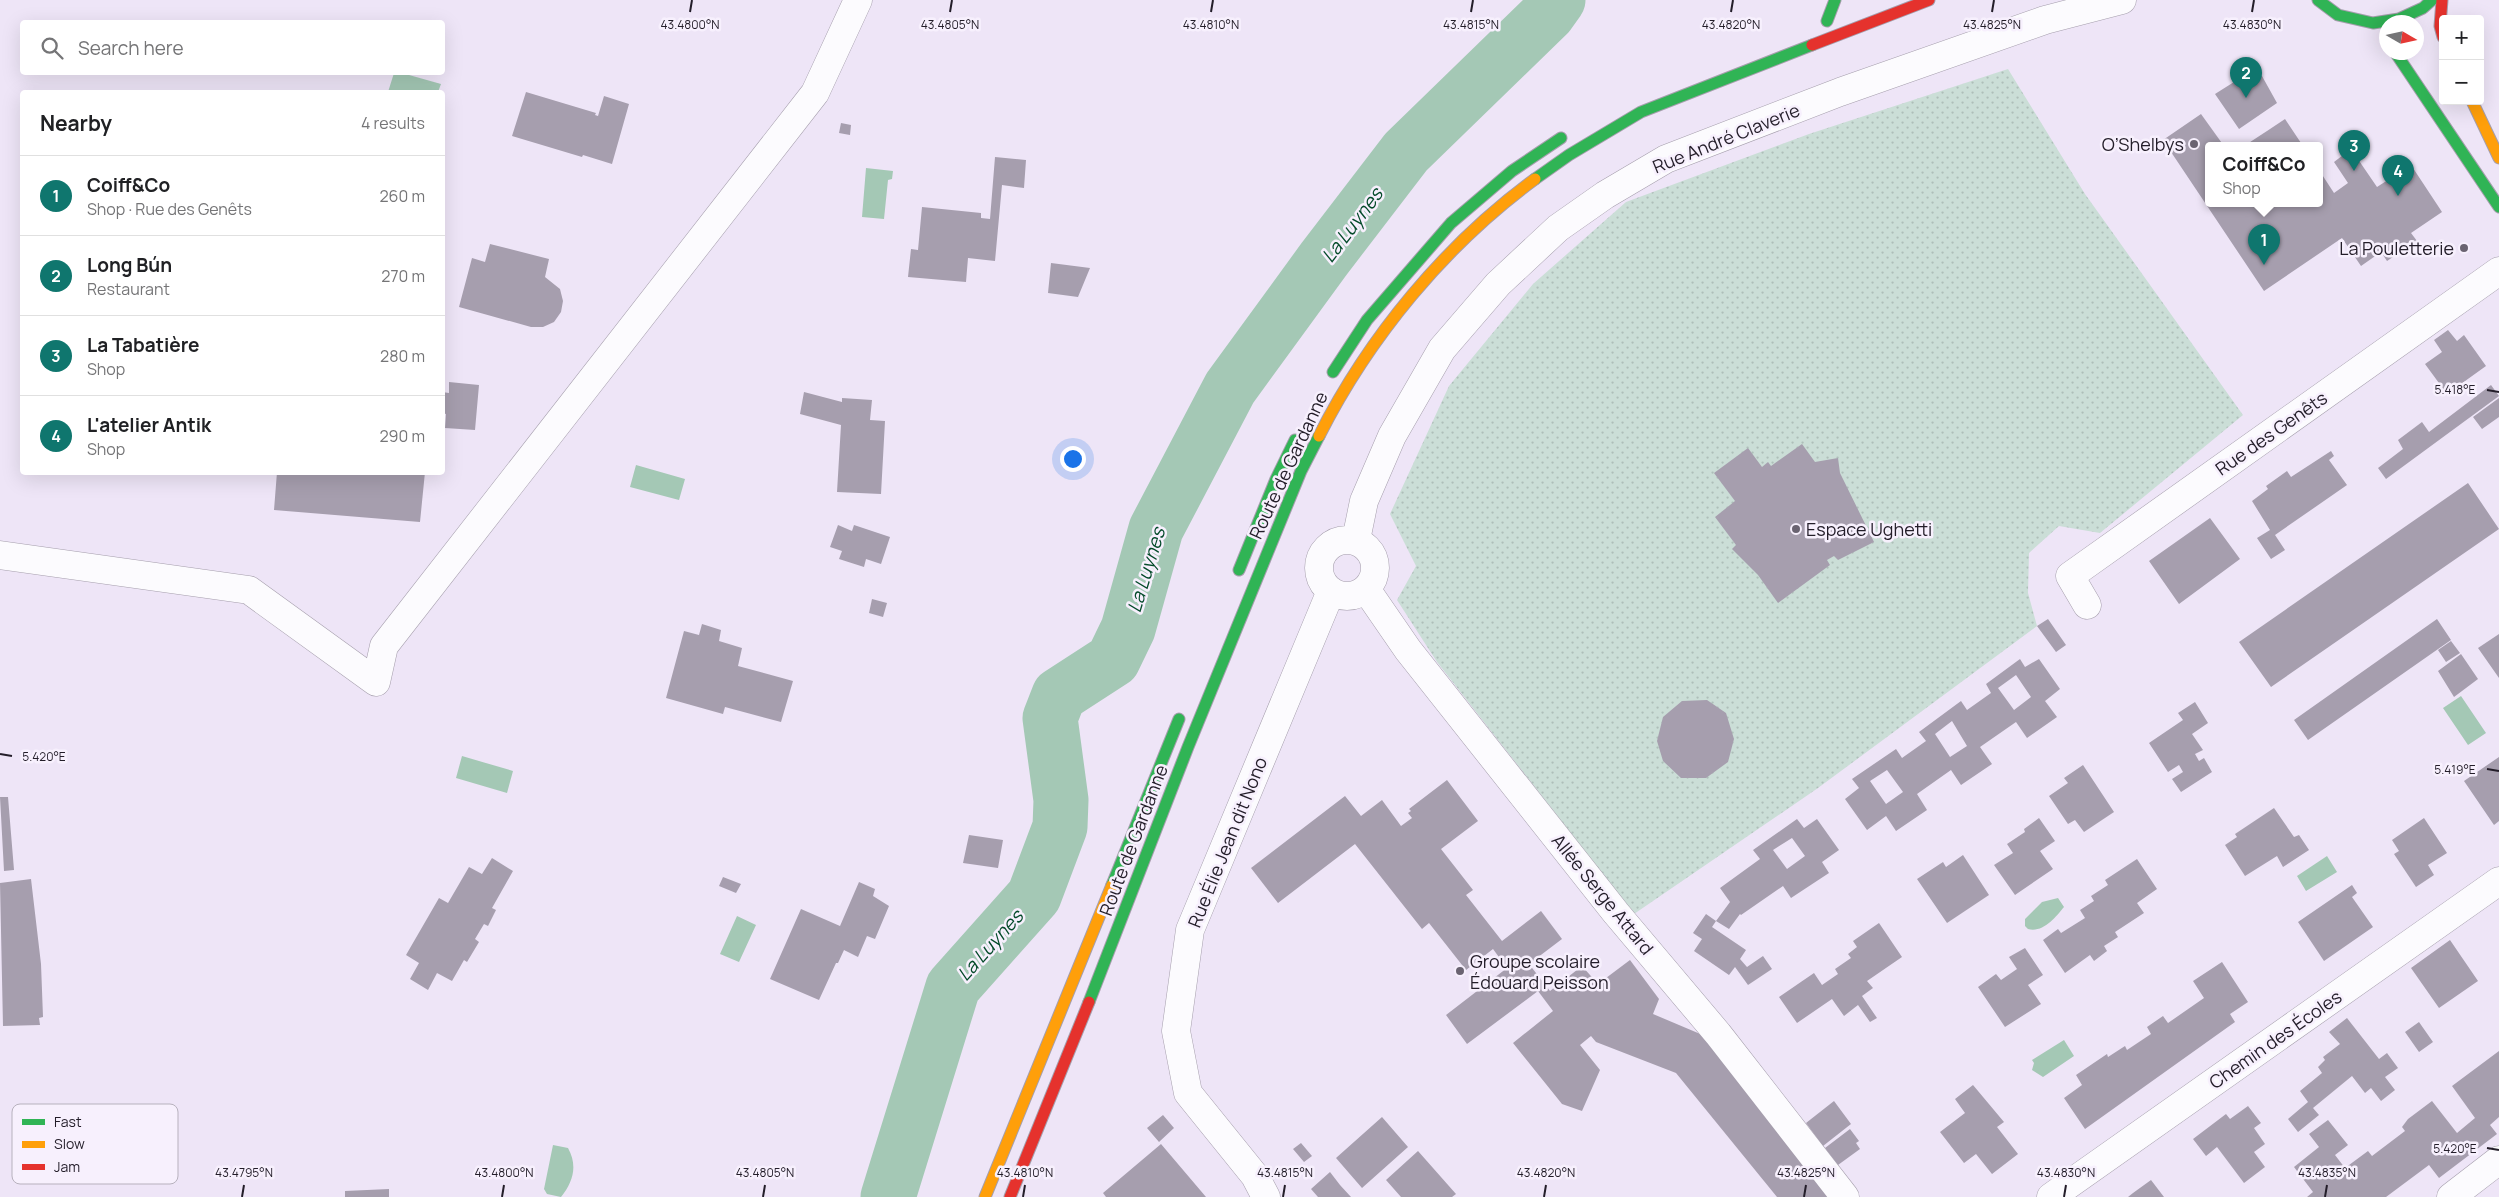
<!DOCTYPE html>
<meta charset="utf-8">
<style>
:root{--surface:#fff;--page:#f6f6f6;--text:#202124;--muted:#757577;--line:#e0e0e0;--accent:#0f766e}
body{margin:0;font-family:Manrope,sans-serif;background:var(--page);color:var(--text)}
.controls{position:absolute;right:15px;top:15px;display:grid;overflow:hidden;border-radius:5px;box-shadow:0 5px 20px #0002}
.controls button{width:45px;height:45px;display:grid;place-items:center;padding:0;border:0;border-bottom:1px solid var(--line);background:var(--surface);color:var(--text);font:25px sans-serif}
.compass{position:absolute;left:2379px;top:15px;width:45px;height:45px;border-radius:50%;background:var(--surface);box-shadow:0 5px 20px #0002;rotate:99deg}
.you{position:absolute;left:1072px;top:458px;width:18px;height:18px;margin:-12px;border:4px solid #fff;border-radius:50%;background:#1a73e8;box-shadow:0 0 0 8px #1a73e833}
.badge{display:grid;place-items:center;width:32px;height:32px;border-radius:50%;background:var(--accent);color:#fff;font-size:16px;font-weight:700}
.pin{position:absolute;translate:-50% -41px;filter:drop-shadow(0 1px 2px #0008)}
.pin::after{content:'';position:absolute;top:26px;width:18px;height:15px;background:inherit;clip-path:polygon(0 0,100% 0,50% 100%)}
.popup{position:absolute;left:2205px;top:142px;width:118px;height:65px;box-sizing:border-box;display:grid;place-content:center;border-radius:5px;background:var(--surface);filter:drop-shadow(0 1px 4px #0005);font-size:16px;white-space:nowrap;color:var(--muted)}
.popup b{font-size:19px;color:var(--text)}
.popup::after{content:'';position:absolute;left:50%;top:100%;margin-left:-10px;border:10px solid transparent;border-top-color:var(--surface)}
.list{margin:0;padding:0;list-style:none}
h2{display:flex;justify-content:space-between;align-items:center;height:65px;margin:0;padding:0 20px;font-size:21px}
h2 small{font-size:16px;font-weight:400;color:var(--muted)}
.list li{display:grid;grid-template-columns:32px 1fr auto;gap:15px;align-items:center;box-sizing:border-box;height:80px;padding:0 20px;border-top:1px solid var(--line)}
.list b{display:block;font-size:19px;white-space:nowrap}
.list p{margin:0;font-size:16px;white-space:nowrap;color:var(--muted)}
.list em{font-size:16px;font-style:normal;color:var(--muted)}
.icon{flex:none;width:28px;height:28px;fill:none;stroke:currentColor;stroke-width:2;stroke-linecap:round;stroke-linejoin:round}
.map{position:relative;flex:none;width:2499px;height:1197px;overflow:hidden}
.search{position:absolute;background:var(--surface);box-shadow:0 5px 20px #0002;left:20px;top:20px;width:425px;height:55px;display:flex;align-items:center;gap:12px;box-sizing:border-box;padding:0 18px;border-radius:5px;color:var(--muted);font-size:19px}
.panel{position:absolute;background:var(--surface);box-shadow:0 5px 20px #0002;left:20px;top:90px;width:425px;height:385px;border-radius:5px}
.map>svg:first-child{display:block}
</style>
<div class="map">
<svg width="2499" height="1197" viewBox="0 0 2499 1197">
<defs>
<pattern id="park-dots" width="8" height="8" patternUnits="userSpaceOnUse" patternTransform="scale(1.25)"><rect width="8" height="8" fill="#cbded7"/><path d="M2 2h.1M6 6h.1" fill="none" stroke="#aebeb9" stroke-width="1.8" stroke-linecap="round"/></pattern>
</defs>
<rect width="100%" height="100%" fill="#eee5f7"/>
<path fill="url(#park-dots)" d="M2008 69 2085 194 2243 415 2100 533 2059 526 2029 553 2028 593 2037 626 1818 788 1634 914 1437 662 1397 600 1416 566 1390 514 1449 386 1533 284 1626 202 1809 134Z"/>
<path fill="#a4c8b5" d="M394 73H402L441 84 438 92H388Z
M866 168 893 171 892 179 888 180 884 219 862 217Z
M636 465 685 479 679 500 630 487Z
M2461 696 2486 733 2468 745 2443 708Z
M462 756 513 771 507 793 456 778Z
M2327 856 2337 872 2306 891 2297 876Z
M2058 898 2064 907C2055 918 2043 933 2028 929L2025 926V919L2042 902Z
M737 916 756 925 739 962 720 954Z
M2064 1040 2074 1056 2043 1077 2032 1070 2034 1063 2032 1060Z
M553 1145 568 1148C578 1166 573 1182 561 1197L547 1194 544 1189Z"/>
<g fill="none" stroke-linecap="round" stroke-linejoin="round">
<path stroke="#a4c8b5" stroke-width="55" d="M888 1197 953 987 1034 896 1060 827 1061 800 1050 718 1059 695 1113 660 1128 629 1156 529 1230 388 1324 259 1406 152 1548 14 1558 0"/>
</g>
<path fill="#a69eae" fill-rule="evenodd" d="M2262 76 2277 103 2239 129 2215 94 2234 82Z
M526 92 596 113 595 115 598 116 604 96 629 104 612 164 583 155 582 157 512 136Z
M2201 114 2224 146H2209V204H2319V170L2334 193 2348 183 2334 162 2351 149 2377 187 2411 165 2442 212 2411 233 2417 241 2387 261 2381 252 2361 266 2342 238 2264 291 2163 140Z
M2285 119 2303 146H2244L2267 131Z
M841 123 851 125 850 135 839 133Z
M995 157 1026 160 1024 188 1002 185 995 261 968 258 966 282 908 277 911 249 918 250 922 207 981 213V218L990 219Z
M490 244 549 259 545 277 560 289 563 301 561 312 554 322 543 327H531L459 307 472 258 485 262Z
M1051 263 1090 268 1078 297 1048 293Z
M2448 330 2457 341 2464 335 2486 366 2447 394 2425 364 2442 352 2434 340Z
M449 382 479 385 475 430 445 428 446 414 442 413V392L449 393Z
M2491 385 2499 396 2386 479 2378 468 2403 449 2398 440 2422 422 2429 432Z
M804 392 842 402V398L872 400 870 420 885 421 881 494 837 492 841 425 800 414Z
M2499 398V417L2482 429 2473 417Z
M1802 444 1815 462 1838 458 1840 473 1874 542 1838 560 1834 556 1827 560 1830 565 1778 603 1758 575 1732 549 1736 545 1715 517 1735 501 1714 473 1748 448 1762 467 1768 462 1771 466Z
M2331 451 2334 456 2329 460 2347 485 2275 535 2285 550 2271 559 2257 538 2270 530 2252 501 2268 489 2266 486 2287 471 2291 477Z
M277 472H425L420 522 274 510Z
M2468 483 2499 529 2271 687 2239 642Z
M2210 518 2240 559 2179 604 2149 561Z
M838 525 852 531 854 525 890 537 881 564 866 559 864 567 839 559 842 551 830 547Z
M872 599 887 603 883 617 869 613Z
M2048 619 2066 645 2056 652 2037 626Z
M2437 619 2451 640 2308 740 2294 720Z
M702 624 721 630 719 641 742 648 738 666 793 681 781 722 725 707 723 714 666 698 684 631 699 635Z
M2499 634V678L2478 648Z
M2451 641 2460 653 2446 662 2438 650Z
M2461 654 2478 679 2454 697 2438 671Z
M2020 659 2025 667 2039 659 2060 689 2045 701 2057 717 2027 738 2016 722 1980 747 1992 764 1961 785 1951 770 1917 794 1927 810 1896 831 1886 816 1867 830 1845 799 1859 788 1852 779 1896 749 1902 758 1926 741 1919 732 1961 701 1967 710 1991 693 1986 684ZM2016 675 2031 697 2014 710 1998 688ZM1952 721 1967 746 1950 757 1935 734ZM1887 770 1903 792 1886 804 1870 781Z
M1707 700 1726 713 1734 739 1728 762 1706 778H1681L1663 761 1657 741 1663 717 1682 701Z
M2195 702 2208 723 2192 734 2203 750 2195 754 2199 761 2204 758 2212 772 2181 792 2172 779 2183 772 2179 765 2168 772 2149 743 2183 720 2178 713Z
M2499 757V821L2494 825 2464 781Z
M2083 765 2114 812 2084 832 2075 820 2068 824 2049 796 2068 783 2064 778Z
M1447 780 1478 821 1441 849 1473 890 1466 895 1502 941 1541 911 1562 939 1529 964 1550 991 1582 966 1598 984 1630 960 1659 999 1653 1014 1705 1036 1831 1197H1777L1676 1073 1596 1042 1591 1036 1580 1045 1600 1070 1582 1111 1562 1104 1513 1043 1553 1011 1538 991 1467 1044 1446 1015 1507 968 1493 949 1466 970 1429 923 1422 929 1355 844 1278 903 1251 868 1345 796 1361 816 1382 800 1401 826 1412 818 1408 813 1411 811 1409 809Z
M0 797H8L14 870 4 871Z
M2274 808 2294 837 2299 835 2309 850 2283 867 2277 856 2245 876 2225 845 2237 837 2235 834Z
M2039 818 2055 841 2040 851 2053 869 2015 895 1994 865 2013 853 2007 844 2025 832 2024 829Z
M2424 818 2447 853 2428 865 2434 875 2416 887 2394 854 2399 851 2392 840Z
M1797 819 1804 828 1817 819 1839 850 1822 862 1829 873 1791 898 1783 886 1741 915 1740 914 1729 929 1716 921 1730 902 1720 888 1760 859 1753 850ZM1792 838 1805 856 1787 869 1773 850Z
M969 835 1003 840 998 868 963 863Z
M1963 855 1989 895 1947 923 1917 879 1943 862 1946 867Z
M492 858 513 871 492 908 496 910 488 926 484 924 475 939 479 942 467 962 464 960 452 981 437 973 428 990 410 979 419 963 406 955 439 898 448 903 469 867 482 874Z
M2137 859 2157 889 2137 903 2144 913 2115 932 2118 937 2104 946 2107 951 2094 961 2090 955 2065 973 2043 940 2058 929 2061 933 2085 918 2080 910 2094 901 2091 896 2108 885 2105 880Z
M723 877 741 884 736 893 719 886Z
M31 879 41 964 43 1017 39 1018 40 1025 3 1026 0 883Z
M859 882 875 889 873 896 889 906 875 939 867 936 858 957 844 950 838 963H836L819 1000 770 979 801 909 840 926Z
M2352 885 2357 893 2352 897 2373 927 2324 961 2298 922Z
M1706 914 1716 921 1712 927 1746 950 1740 959 1747 967 1763 956 1772 969 1748 985 1735 967 1729 975 1694 951 1702 939 1693 933Z
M1879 923 1902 957 1867 981 1873 988 1862 996 1877 1018 1870 1022 1858 1005 1844 1016 1832 999 1797 1023 1779 997 1814 973 1822 985 1838 974 1835 969 1851 958 1848 954 1857 947 1853 941Z
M2450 940 2478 981 2439 1008 2411 968Z
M2025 948 2043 975 2028 985 2041 1004 2005 1027 1978 987 1996 974 2001 980 2017 969 2009 957Z
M2222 962 2248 1002 2230 1014 2235 1022 2085 1129 2064 1098 2082 1085 2076 1075 2107 1054 2108 1057 2125 1046 2127 1050 2151 1034 2147 1027 2163 1016 2168 1023 2204 998 2193 981Z
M2347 1018 2379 1059 2387 1053 2398 1068 2385 1077 2395 1090 2381 1101 2371 1088 2365 1093 2352 1076 2313 1108 2319 1115 2298 1132 2288 1119 2308 1102 2300 1091 2322 1073 2318 1067 2325 1060 2323 1057 2340 1044 2329 1032Z
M2419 1022 2433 1042 2419 1052 2405 1032Z
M2499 1051V1117L2490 1125 2497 1134 2439 1178 2429 1165 2386 1197H2307L2313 1192 2294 1167 2319 1147 2309 1134 2328 1120 2348 1145 2335 1155 2345 1168 2368 1151 2372 1156 2405 1131 2402 1127 2408 1119 2432 1101 2457 1133 2475 1118 2452 1086Z
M1973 1085 2004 1122 1997 1127 2018 1154 1992 1174 1976 1154 1964 1163 1940 1132 1965 1113 1955 1099Z
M1834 1101 1851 1124 1823 1146 1806 1123Z
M2248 1106 2261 1123 2254 1128 2265 1144 2254 1152 2265 1167 2244 1183 2217 1147 2206 1156 2193 1139 2226 1114 2230 1119Z
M1163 1115 1174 1128 1159 1142 1147 1128Z
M1382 1117 1408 1147 1362 1188 1336 1158Z
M1850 1129 1859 1141 1856 1143 1860 1149 1838 1165 1825 1148Z
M1301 1143 1312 1156 1304 1162 1293 1149Z
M1161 1144 1206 1197H1106L1103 1193Z
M1418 1151 1456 1194 1452 1197H1401L1386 1180Z
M1330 1172 1340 1185 1351 1197H1318L1311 1189Z
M2151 1180 2164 1197H2128L2133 1193Z
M389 1189V1197H345V1191Z"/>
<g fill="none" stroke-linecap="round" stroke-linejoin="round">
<g stroke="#a59eac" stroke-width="29">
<path id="street" d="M1356 540 1364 501 1392 436 1442 349 1498 284 1558 228 1605 195 1666 159 1840 92 2045 20 2122 0
M1319 568a28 28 0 1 1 56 0a28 28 0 1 1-56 0Z
M0 555 249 590 376 682 384 646 815 93 858 0
M1366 589 1408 650 1616 913 1718 1034 1845 1197
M2087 605 2070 576 2499 271
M1266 1197 1255 1176 1188 1093 1176 1031 1190 930 1331 591
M2051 1197 2499 881
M2451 1197 2499 1160"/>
</g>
<g stroke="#a59eac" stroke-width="13">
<path id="fast" d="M2318 0 2338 15 2373 23 2399 19 2423 8 2432 0
M1827 21 1835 0
M2395 52 2499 207
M1535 179 1569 155 1641 112 1812 45
M1333 372 1367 320 1451 223 1512 171 1561 138
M1239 570 1276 479 1295 440
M1112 885 1179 719
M1089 1002 1188 747 1301 471 1319 436"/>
</g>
<g stroke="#a59eac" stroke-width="13">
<path id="slow" d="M2472 101 2499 158
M1319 436C1369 337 1445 245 1535 179
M985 1197 1112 885"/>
</g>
<g stroke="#a59eac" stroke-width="13">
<path id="jam" d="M2442 0 2440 26 2443 37
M1812 45 1929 0
M1010 1197 1089 1002"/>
</g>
<use href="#street" stroke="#fcfbfe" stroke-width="28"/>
<use href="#fast" stroke="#30b455" stroke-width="11"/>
<use href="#slow" stroke="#ff9f0a" stroke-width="11"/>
<use href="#jam" stroke="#e5322d" stroke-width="11"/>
</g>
<path fill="none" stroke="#231d29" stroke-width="2" d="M690 12 692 0M950 12 952 0M1211 12 1213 0M1471 12 1473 0M1731 12 1733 0M1992 12 1994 0M2252 12 2254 0M2487 390 2499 392M0 754 12 756M2487 769 2499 771M2487 1148 2499 1150M242 1197 244 1185M502 1197 504 1185M763 1197 765 1185M1023 1197 1025 1185M1283 1197 1285 1185M1544 1197 1546 1185M1804 1197 1806 1185M2064 1197 2066 1185M2325 1197 2327 1185"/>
<g fill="#6a6371" stroke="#f7f0fd" stroke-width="2">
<circle cx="2194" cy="144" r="5"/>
<circle cx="2464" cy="248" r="5"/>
<circle cx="1796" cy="529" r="5"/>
<circle cx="1460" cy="971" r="5"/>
</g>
<g text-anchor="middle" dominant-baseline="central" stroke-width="5" stroke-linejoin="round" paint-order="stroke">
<g font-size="18" fill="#231d29" stroke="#f7f0fd">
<text transform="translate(1726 138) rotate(-22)">Rue André Claverie</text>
<text transform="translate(2271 433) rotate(-35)">Rue des Genêts</text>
<text transform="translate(1288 465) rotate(-65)">Route de Gardanne</text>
<text transform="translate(1133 840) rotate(-69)">Route de Gardanne</text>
<text transform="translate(1227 842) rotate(-68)">Rue Élie Jean dit Nono</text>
<text transform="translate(1603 894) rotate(51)">Allée Serge Attard</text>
<text transform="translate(2275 1039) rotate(-35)">Chemin des Écoles</text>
</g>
<g font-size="18" fill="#231d29" stroke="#f7f0fd" text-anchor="end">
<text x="2184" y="144">O’Shelbys</text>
<text x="2454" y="248">La Pouletterie</text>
<text x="1806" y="529" text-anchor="start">Espace Ughetti</text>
<text x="1470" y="961" text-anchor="start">Groupe scolaire<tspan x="1470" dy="21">Édouard Peisson</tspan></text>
</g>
<g font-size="19" font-style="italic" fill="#044b2a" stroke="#f7f0fd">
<text transform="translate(1352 225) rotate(-53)">La Luynes</text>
<text transform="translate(1146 570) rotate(-73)">La Luynes</text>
<text transform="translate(990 945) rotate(-48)">La Luynes</text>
</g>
</g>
<rect x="12" y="1104" width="166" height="80" rx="8" fill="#f7f0fd" stroke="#b7b1bd" stroke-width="1"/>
<rect x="22" y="1119" width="23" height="6" fill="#30b455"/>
<rect x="22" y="1141" width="23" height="7" fill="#ff9f0a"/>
<rect x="22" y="1164" width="23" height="6" fill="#e5322d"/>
<g font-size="14" fill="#231d29">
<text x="54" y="1127">Fast</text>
<text x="54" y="1149">Slow</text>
<text x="54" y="1172">Jam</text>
</g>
<g font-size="12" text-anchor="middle" fill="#231d29" stroke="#f7f0fd" stroke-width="5" stroke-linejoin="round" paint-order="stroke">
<text x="690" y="29">43.4800°N</text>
<text x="950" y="29">43.4805°N</text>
<text x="1211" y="29">43.4810°N</text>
<text x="1471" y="29">43.4815°N</text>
<text x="1731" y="29">43.4820°N</text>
<text x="1992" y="29">43.4825°N</text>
<text x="2252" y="29">43.4830°N</text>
<text x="2455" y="394">5.418°E</text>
<text x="44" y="761">5.420°E</text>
<text x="2455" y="774">5.419°E</text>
<text x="2455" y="1153">5.420°E</text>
<text x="244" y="1177">43.4795°N</text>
<text x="504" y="1177">43.4800°N</text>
<text x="765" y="1177">43.4805°N</text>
<text x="1025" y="1177">43.4810°N</text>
<text x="1285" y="1177">43.4815°N</text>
<text x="1546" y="1177">43.4820°N</text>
<text x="1806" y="1177">43.4825°N</text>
<text x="2066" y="1177">43.4830°N</text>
<text x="2327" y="1177">43.4835°N</text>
</g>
</svg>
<div class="controls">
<button>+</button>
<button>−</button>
</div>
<svg class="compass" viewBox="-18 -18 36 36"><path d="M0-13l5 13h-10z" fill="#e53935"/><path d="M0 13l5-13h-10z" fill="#757577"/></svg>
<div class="you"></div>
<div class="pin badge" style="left:2264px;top:265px">1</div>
<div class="popup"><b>Coiff&amp;Co</b>Shop</div>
<div class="pin badge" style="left:2246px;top:98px">2</div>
<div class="pin badge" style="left:2354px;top:171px">3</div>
<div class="pin badge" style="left:2398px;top:196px">4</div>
<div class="search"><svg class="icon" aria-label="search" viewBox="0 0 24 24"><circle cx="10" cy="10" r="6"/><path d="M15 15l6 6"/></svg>Search here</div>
<section class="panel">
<h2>Nearby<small>4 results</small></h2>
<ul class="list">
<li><span class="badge">1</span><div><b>Coiff&amp;Co</b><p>Shop · Rue des Genêts</p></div><em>260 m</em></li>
<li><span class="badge">2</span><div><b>Long Bún</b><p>Restaurant</p></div><em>270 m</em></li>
<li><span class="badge">3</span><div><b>La Tabatière</b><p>Shop</p></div><em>280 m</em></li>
<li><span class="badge">4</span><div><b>L'atelier Antik</b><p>Shop</p></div><em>290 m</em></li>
</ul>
</section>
</div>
